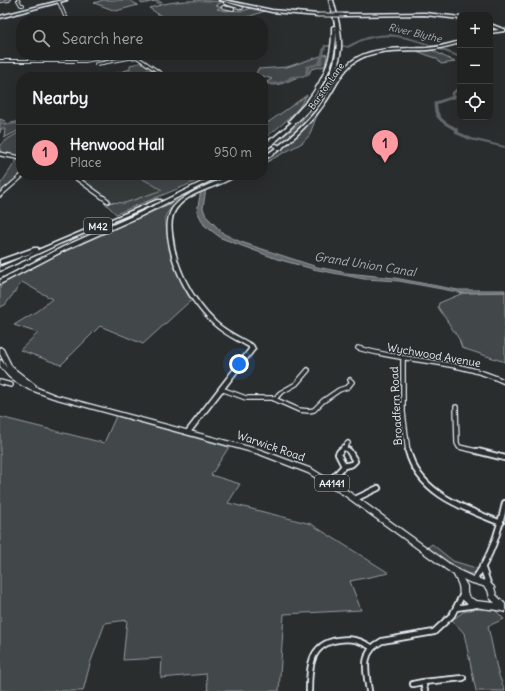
<!DOCTYPE html>
<meta charset="utf-8">
<style>
:root{--surface:#202222;--page:#2d2f2f;--text:#f1f3f6;--muted:#a2a4a5;--line:#3d3f40;--accent:#ff9aa2}
body{margin:0;font-family:Delius,sans-serif;background:var(--page);color:var(--text)}
.controls{position:absolute;right:12px;top:12px;display:grid;overflow:hidden;border-radius:8px;box-shadow:0 4px 16px #0002}
.controls button{width:36px;height:36px;display:grid;place-items:center;padding:0;border:0;border-bottom:1px solid var(--line);background:var(--surface);color:var(--text);font:20px sans-serif}
.you{position:absolute;left:239px;top:364px;width:14px;height:14px;margin:-10px;border:3px solid #fff;border-radius:50%;background:#1a73e8;box-shadow:0 0 0 6px #1a73e833}
.badge{display:grid;place-items:center;width:26px;height:26px;border-radius:50%;background:var(--accent);color:#111;font-size:13px;font-weight:700}
.pin{position:absolute;translate:-50% -33px;filter:drop-shadow(0 1px 2px #0008)}
.pin::after{content:'';position:absolute;top:21px;width:14px;height:12px;background:inherit;clip-path:polygon(0 0,100% 0,50% 100%)}
.list{margin:0;padding:0;list-style:none}
h2{display:flex;justify-content:space-between;align-items:center;height:52px;margin:0;padding:0 16px;font-size:17px}
h2 small{font-size:13px;font-weight:400;color:var(--muted)}
.list li{display:grid;grid-template-columns:26px 1fr auto;gap:12px;align-items:center;box-sizing:border-box;height:56px;padding:0 16px;border-top:1px solid var(--line)}
.list b{display:block;font-size:15px;white-space:nowrap}
.list p{margin:0;font-size:13px;white-space:nowrap;color:var(--muted)}
.list em{font-size:13px;font-style:normal;color:var(--muted)}
.icon{flex:none;width:22px;height:22px;fill:none;stroke:currentColor;stroke-width:2;stroke-linecap:round;stroke-linejoin:round}
.map{position:relative;flex:none;width:505px;height:691px;overflow:hidden}
.search{position:absolute;background:var(--surface);box-shadow:0 4px 16px #0002;left:16px;top:16px;width:252px;height:44px;display:flex;align-items:center;gap:10px;box-sizing:border-box;padding:0 14px;border-radius:16px;color:var(--muted);font-size:15px}
.panel{position:absolute;background:var(--surface);box-shadow:0 4px 16px #0002;left:16px;top:72px;width:252px;height:108px;border-radius:16px}
.map>svg:first-child{display:block}
</style>
<div class="map">
<svg width="505" height="691" viewBox="0 0 505 691">
<rect width="100%" height="100%" fill="#2a2d2e"/>
<filter id="ink" filterUnits="userSpaceOnUse"><feTurbulence type="fractalNoise" baseFrequency=".025" numOctaves="2"/><feDisplacementMap in="SourceGraphic" scale="8" xChannelSelector="R" yChannelSelector="G"/><feConvolveMatrix kernelMatrix="1 2 1 2 8 2 1 2 1" color-interpolation-filters="sRGB"/></filter>
<g filter="url(#ink)">
<path fill="#363a3b" d="M74 175H136L162 190 125 203 112 202Z"/>
<path fill="#424648" stroke="#959ca0" d="M103 0H129L138 5 116 11 94 3Z
M149 0H157L164 4C181 0 206 0 223 2L216 5 221 7 217 9 227 11 230 10 243 11 251 8 265 11 242 19 251 21H169L149 8 161 5 155 1 142 4 140 2Z
M432 50 455 62 441 64 437 59 417 51Z
M327 54 325 66 311 69C309 79 301 76 293 79 285 83 279 85 271 85L267 82 272 79 256 74 258 69 287 67Z
M42 55H112L93 60H42Z
M143 62 153 69 142 72 138 75 139 77H105L130 69V65Z
M336 71H341L316 118 309 136 302 143 263 164V151L298 125 320 98Z
M307 95C298 112 279 128 264 138L263 126Z
M0 119 5 121 7 124 21 121V129L4 138 5 129H0V133Z
M21 131V157L0 153V145L8 139Z
M18 158 21 159V174L0 192V185Z
M136 175H185L187 178 192 175H204V177L192 183 116 214 104 202 125 203 162 190Z
M178 200H181C176 204 166 211 165 218 165 223 167 230 168 234 172 261 179 277 194 300L189 302 143 344 100 326 61 365 20 350 38 333 14 325 37 311 52 299 22 282 5 305 0 307V287L4 282 35 265Z
M505 292V362L462 348 459 339 438 307 439 303 463 293Z
M116 416 229 447 211 475 240 484 228 503 311 524 389 573 350 581 361 610 284 614 279 691H208L206 674 161 678 162 658 123 660 127 620 105 623 90 664 83 691H0V417L104 443Z
M432 544 453 561 479 569C467 586 438 556 427 548Z
M474 609 495 610 504 619 488 626 498 673 505 691H476L464 633 452 620 463 612Z"/>
<path fill="#63686b" stroke="#989fa3" d="M204 175H208L203 208 206 216 224 234 241 242 317 267 347 273 395 278 458 290H505V292L463 293 399 281 364 279 313 269 277 259 221 238 204 225 197 211Z"/>
<g fill="none" stroke-linecap="round" stroke-linejoin="round">
<path fill="#63686b" fill-rule="evenodd" d="M390 34C415 37 437 46 460 56V58C429 47 399 29 365 40 359 41 354 46 348 48L341 46 343 45 347 46C364 37 371 35 390 34Z
M324 45H331L333 46 331 47H326L322 64 309 68V74L306 77 293 78 287 81 279 84 263 85V83L279 82 285 80 291 76 304 75 305 74 306 66 318 63Z
M459 86H460V89L454 94 456 97 455 98 437 104C438 119 445 121 457 128L459 132 472 138 505 146V148L470 140 456 134 454 130C442 123 432 118 434 102L452 96 450 94Z
M0 120 6 124 21 122V124L5 126 0 123Z"/>
<g stroke="#e8f1f8" stroke-width="4">
<path id="street-far3" d="M18 0 21 5H23
M0 1 9 0
M59 2 65 16 69 21
M225 3 242 8
M223 7 233 9
M134 55 166 77
M0 61H85L115 55
M96 64C110 62 124 58 138 57"/>
</g>
<g stroke="#e8f1f8" stroke-width="5.5">
<path id="street-far2" d="M263 139 281 148
M0 154 21 158
M72 175 108 201
M0 195 23 175"/>
</g>
<g stroke="#e8f1f8" stroke-width="6">
<path id="street-far1" d="M358 348C408 363 457 359 505 382
M403 358V412L408 452
M0 382 11 385
M221 389 246 398H272L299 410 309 411 314 410 323 401 339 390 348 387 352 382 350 380
M275 399 280 393 296 384 308 370
M456 407 457 443 459 447 481 452
M343 447 350 452
M340 452 348 443"/>
</g>
<g stroke="#e8f1f8" stroke-width="8">
<path id="street" d="M408 451C419 494 464 508 501 523
M477 451 505 458
M344 466 352 464 355 461 349 451
M329 482 344 466 338 454 340 451
M355 499 378 488
M482 566 489 586
M474 580C491 557 499 531 505 503
M456 608 476 605
M413 684 423 682
M309 691C309 667 310 644 338 640 351 638 360 640 371 647
M369 691C366 671 360 652 382 641L434 632 452 615 463 594
M425 691 423 682 463 678"/>
</g>
<g stroke="#e8f1f8" stroke-width="3">
<path id="secondary" d="M63 0H67L0 18V16Z
M219 0H224L272 10 318 14 319 15 318 16 272 12Z
M425 13 460 17V19L425 15 343 16 342 15 343 14Z
M490 24 503 29H505V31L490 33V31L499 30 490 26Z
M460 41V43C449 46 439 49 427 50 404 51 377 48 356 61 341 71 335 89 325 103 312 122 284 150 263 160V157C284 143 304 127 319 107 332 89 338 68 358 57 379 46 405 49 427 48 439 47 449 44 460 41Z
M232 175H237C219 188 190 190 176 209 171 216 171 225 172 233 175 267 192 299 216 322 227 332 241 338 253 345L255 349 190 433H186L185 432 186 431 249 349V347C237 340 223 334 213 324 189 301 172 269 168 236 167 227 167 217 172 209 183 193 214 183 232 175Z"/>
</g>
<g stroke="#e8f1f8" stroke-width="2.5">
<path id="primary" d="M0 347 3 349 12 367 35 385 36 386 35 387 55 395 261 450 312 469 348 491 458 570 473 577 489 582 494 587 496 595 505 604V612C492 607 466 611 460 595 459 592 460 589 459 586 458 582 455 578 454 575L344 495 308 473 259 454 53 398 28 389 14 381 8 376 0 366V360L2 361 7 368 0 354ZM463 579 469 582 483 586 488 590 490 598 495 603 476 601 469 597 467 593V586Z"/>
</g>
<g stroke="#e8f1f8" stroke-width="3">
<path id="highway" d="M329 0H333C337 15 342 32 341 48 338 87 303 117 276 141H272V139L292 122 289 121C295 114 302 107 308 100 325 77 333 55 332 27L334 26 336 27C337 62 325 85 303 111 338 74 344 49 329 0Z
M216 175H222L141 216 67 249 0 284V280L63 247 137 214Z
M157 200H161V201L61 243 0 271V267L34 252 0 264V260L34 248H38V250Z"/>
</g>
<use href="#street-far3" stroke="#2a2d2e" stroke-width="2"/>
<use href="#street-far2" stroke="#2a2d2e" stroke-width="3"/>
<use href="#street-far1" stroke="#2a2d2e" stroke-width="3.5"/>
<use href="#street" stroke="#2a2d2e" stroke-width="4.5"/>
<use href="#secondary" fill="#2a2d2e" fill-rule="evenodd"/>
<use href="#primary" fill="#2a2d2e" fill-rule="evenodd"/>
<use href="#highway" fill="#2a2d2e" fill-rule="evenodd"/>
<g stroke="#e8f1f8" stroke-width="5" stroke-linecap="butt">
<path id="secondary-bridge" d="M318 15H343"/>
</g>
<g stroke="#e8f1f8" stroke-width="8" stroke-linecap="butt">
<path id="highway-bridge" d="M266 146 274 140"/>
</g>
<use href="#secondary-bridge" stroke="#2a2d2e" stroke-width="3"/>
<use href="#highway-bridge" stroke="#2a2d2e" stroke-width="5"/>
</g>
</g>
<g text-anchor="middle" dominant-baseline="central" stroke-width="3" stroke-linejoin="round" paint-order="stroke">
<g font-size="9" fill="#e8f1f8" stroke="#2a2d2e">
<text transform="translate(326 86) rotate(-55)">Barston Lane</text>
</g>
<g font-size="10" font-style="italic" fill="#acb3b9" stroke="#2a2d2e">
<text transform="translate(415 33) rotate(13)">River Blythe</text>
</g>
<g fill="#2a2d2e" stroke="#afb6bb" stroke-width="1">
<rect x="84" y="218" width="28" height="16" rx="3"/>
<rect x="315" y="475" width="34" height="16" rx="3"/>
</g>
<g font-size="10" font-weight="bold" fill="#e8f1f8">
<text x="98" y="226">M42</text>
<text x="332" y="483">A4141</text>
</g>
<g font-size="11" fill="#e8f1f8" stroke="#2a2d2e">
<text transform="translate(434 355) rotate(10)">Wychwood Avenue</text>
<text transform="translate(396 406) rotate(-93)">Broadfern Road</text>
<text transform="translate(271 446) rotate(19)">Warwick Road</text>
</g>
<g font-size="12" font-style="italic" fill="#acb3b9" stroke="#2a2d2e">
<text transform="translate(365 264) rotate(9)">Grand Union Canal</text>
</g>
</g>
</svg>
<div class="controls">
<button>+</button>
<button>−</button>
<button><svg class="icon" aria-label="locate" viewBox="0 0 24 24"><circle cx="12" cy="12" r="6"/><path d="M12 2v4M12 18v4M2 12h4M18 12h4"/></svg></button>
</div>
<div class="you"></div>
<div class="pin badge" style="left:385px;top:163px">1</div>
<div class="search"><svg class="icon" aria-label="search" viewBox="0 0 24 24"><circle cx="10" cy="10" r="6"/><path d="M15 15l6 6"/></svg>Search here</div>
<section class="panel">
<h2>Nearby<small></small></h2>
<ul class="list">
<li><span class="badge">1</span><div><b>Henwood Hall</b><p>Place</p></div><em>950 m</em></li>
</ul>
</section>
</div>
